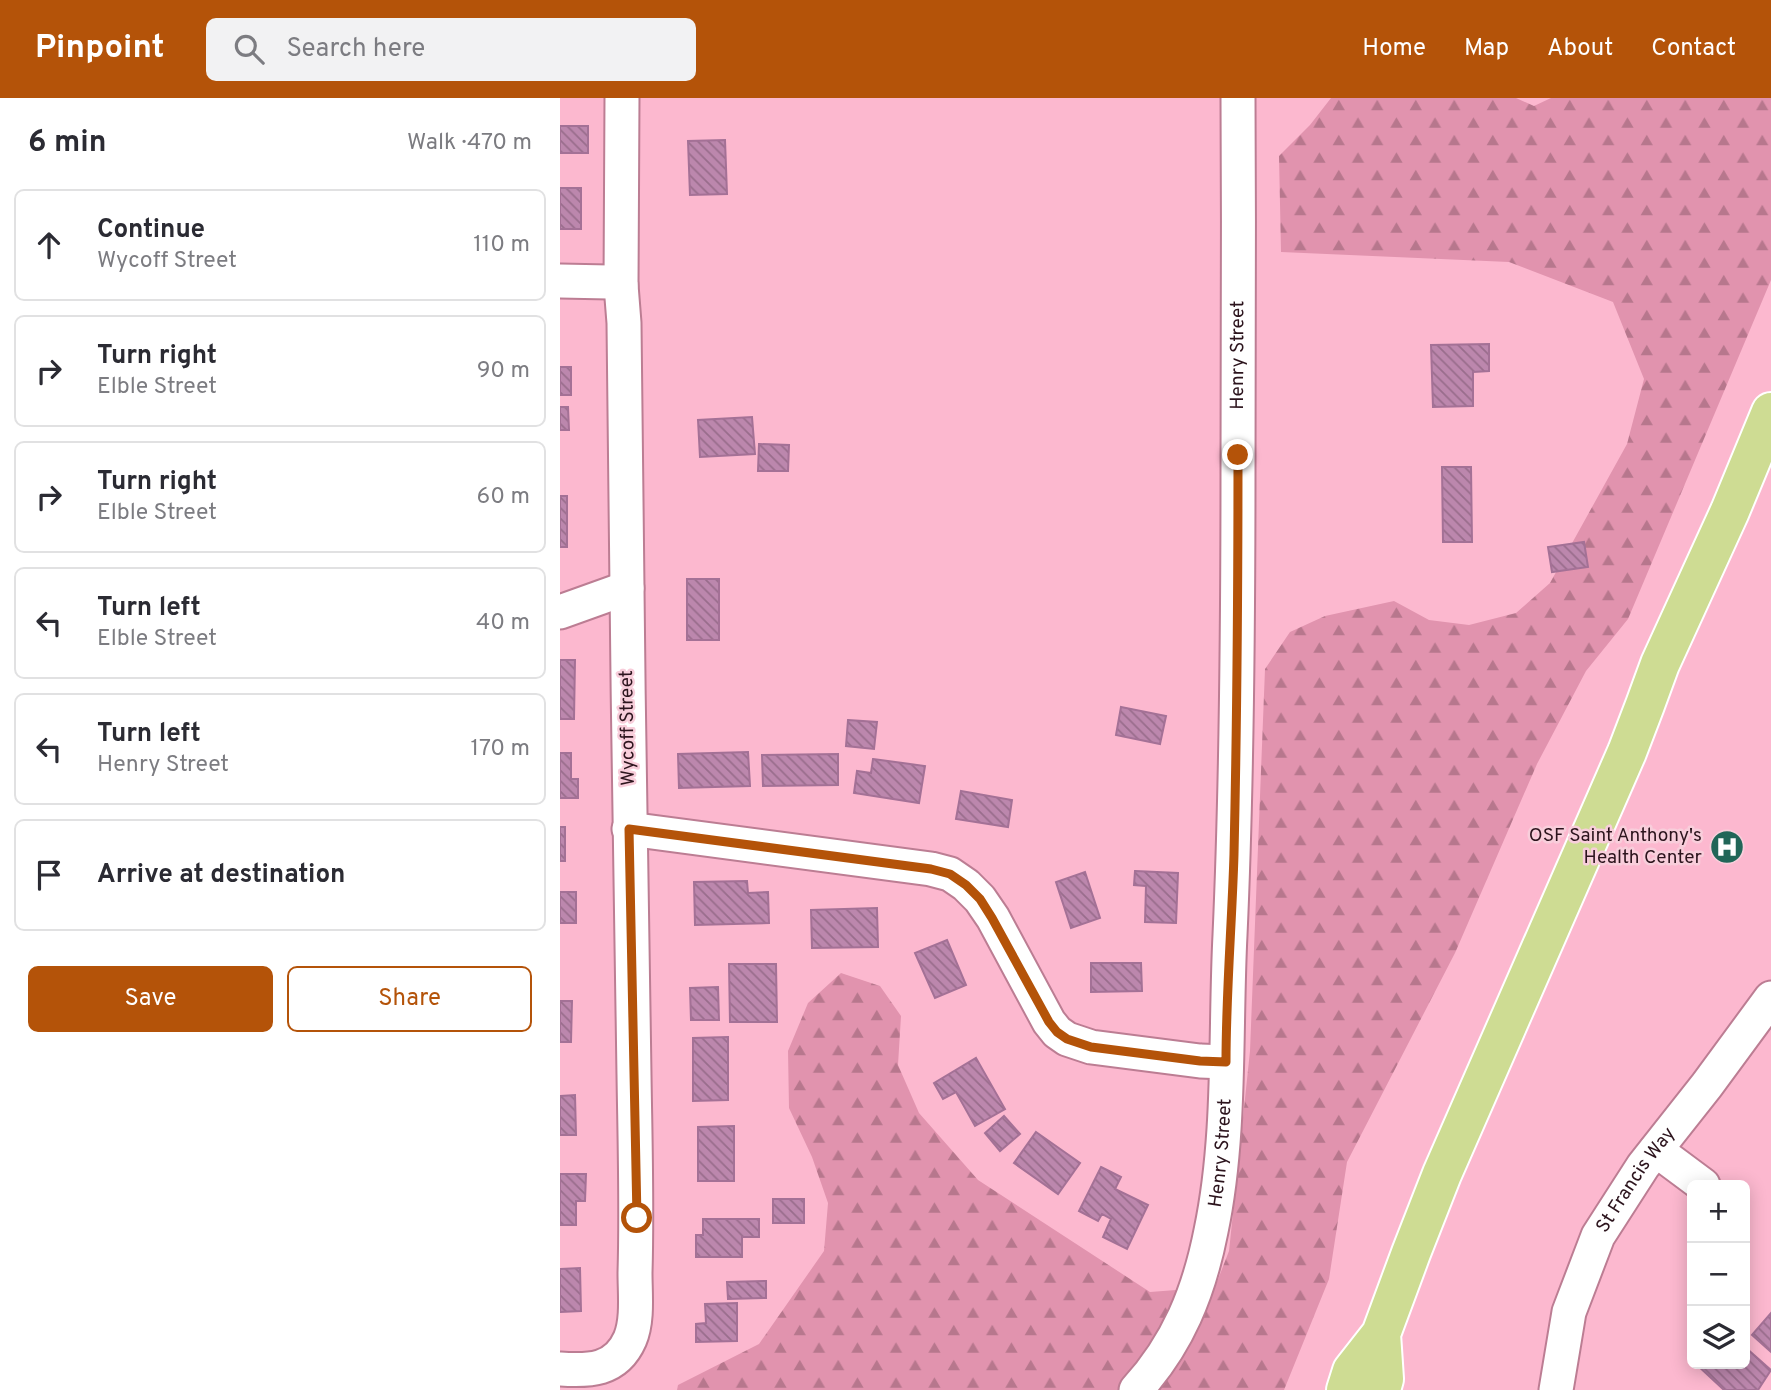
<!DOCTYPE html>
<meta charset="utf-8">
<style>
:root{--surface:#fff;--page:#f2f2f3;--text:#2b2b33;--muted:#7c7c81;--line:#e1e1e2;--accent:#b45309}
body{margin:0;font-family:Overpass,sans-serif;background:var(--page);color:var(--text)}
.controls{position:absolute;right:21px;bottom:21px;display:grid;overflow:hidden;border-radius:10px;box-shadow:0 4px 18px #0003}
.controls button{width:63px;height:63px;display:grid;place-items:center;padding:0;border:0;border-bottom:2px solid var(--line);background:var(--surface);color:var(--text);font:35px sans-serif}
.stop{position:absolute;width:21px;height:21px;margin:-16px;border:5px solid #b45309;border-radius:50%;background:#fff}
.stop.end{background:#b45309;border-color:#fff;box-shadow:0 2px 7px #0008}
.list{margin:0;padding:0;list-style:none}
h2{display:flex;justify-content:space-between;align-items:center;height:91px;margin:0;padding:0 28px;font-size:30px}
h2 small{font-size:23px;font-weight:400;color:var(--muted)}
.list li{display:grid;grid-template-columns:46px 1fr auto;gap:21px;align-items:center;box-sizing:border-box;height:112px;margin:0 14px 14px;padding:0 14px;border:2px solid var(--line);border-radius:10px}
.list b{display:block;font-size:26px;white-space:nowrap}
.list p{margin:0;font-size:23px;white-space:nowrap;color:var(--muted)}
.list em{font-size:23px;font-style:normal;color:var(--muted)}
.actions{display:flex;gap:14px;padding:21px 28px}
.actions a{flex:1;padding:16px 0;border:2px solid var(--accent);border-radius:10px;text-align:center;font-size:24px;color:var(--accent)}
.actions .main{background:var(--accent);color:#fff}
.icon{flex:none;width:38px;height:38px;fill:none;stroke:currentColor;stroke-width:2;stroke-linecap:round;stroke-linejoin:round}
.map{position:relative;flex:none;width:1211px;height:1292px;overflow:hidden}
header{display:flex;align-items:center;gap:42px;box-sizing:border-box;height:98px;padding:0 35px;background:var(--accent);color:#fff}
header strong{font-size:33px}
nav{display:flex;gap:38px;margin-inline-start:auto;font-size:24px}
.search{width:490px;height:63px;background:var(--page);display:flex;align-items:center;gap:18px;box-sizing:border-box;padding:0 24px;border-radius:10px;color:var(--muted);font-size:26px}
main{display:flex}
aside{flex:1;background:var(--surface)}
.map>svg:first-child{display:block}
</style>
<header>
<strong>Pinpoint</strong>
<div class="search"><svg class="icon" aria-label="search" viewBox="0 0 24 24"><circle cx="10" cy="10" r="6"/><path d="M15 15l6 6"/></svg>Search here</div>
<nav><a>Home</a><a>Map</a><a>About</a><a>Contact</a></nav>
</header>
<main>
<aside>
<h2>6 min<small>Walk · 470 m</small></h2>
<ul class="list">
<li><svg class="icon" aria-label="ahead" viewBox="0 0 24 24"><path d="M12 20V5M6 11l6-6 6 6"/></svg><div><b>Continue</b><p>Wycoff Street</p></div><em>110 m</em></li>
<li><svg class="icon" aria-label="right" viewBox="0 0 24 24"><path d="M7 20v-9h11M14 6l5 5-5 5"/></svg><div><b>Turn right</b><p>Elble Street</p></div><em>90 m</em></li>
<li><svg class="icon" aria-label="right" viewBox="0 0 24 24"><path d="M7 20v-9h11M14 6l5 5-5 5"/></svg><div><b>Turn right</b><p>Elble Street</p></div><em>60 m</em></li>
<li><svg class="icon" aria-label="left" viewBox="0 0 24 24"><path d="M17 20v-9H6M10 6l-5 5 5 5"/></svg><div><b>Turn left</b><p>Elble Street</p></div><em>40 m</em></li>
<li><svg class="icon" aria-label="left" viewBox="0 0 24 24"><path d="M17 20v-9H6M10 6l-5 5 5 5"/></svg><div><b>Turn left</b><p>Henry Street</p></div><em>170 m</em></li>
<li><svg class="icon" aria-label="arrive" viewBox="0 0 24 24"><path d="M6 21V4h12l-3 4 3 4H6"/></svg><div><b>Arrive at destination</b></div></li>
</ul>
<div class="actions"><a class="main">Save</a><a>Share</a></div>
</aside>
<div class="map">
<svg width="1211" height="1292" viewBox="0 0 1211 1292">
<defs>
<pattern id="forest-firs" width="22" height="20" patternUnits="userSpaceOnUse" patternTransform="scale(1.75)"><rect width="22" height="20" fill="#e193ae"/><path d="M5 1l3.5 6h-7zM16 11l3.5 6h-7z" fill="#b7778d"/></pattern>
<pattern id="building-back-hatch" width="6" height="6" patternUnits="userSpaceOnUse" patternTransform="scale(1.75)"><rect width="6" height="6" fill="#bc87ad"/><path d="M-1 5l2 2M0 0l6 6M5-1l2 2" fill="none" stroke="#996d8c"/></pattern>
</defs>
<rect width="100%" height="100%" fill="#fcb8cf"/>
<path fill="url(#forest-firs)" d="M771 0H956L974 8 991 0H1211V182L1068 521 1026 573 977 666 895 855 787 1064 769 1181 724 1292H117L118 1287 199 1246 264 1153 268 1105 252 1059 229 1010 228 953 248 905 281 875 320 888 341 918 338 967 359 1015 418 1082 590 1194 655 1189 669 1153 690 953 705 571 730 534 765 518 834 503 869 522 909 527 956 515 990 485 1067 346 1084 281 1053 204 949 164 721 154 719 58 750 27Z"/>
<path fill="url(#building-back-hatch)" stroke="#a47196" stroke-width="2" d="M0 28H28V55H0Z
M165 42 167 96 130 97 128 43Z
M0 90H21V131H0Z
M929 246V273L913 274V308L873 309 871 247Z
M0 269H11V297H0Z
M0 309H8L9 332H0Z
M192 319 195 356 140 359 138 322Z
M199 346 229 347 228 373H198Z
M882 369H911L912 444H883Z
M0 398H7V449H0Z
M1024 444 1028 469 992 474 988 449Z
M127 481H159V542H127Z
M0 562H15L14 621H0Z
M561 609 606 618 600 646 556 637Z
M288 622 317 624 314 651 286 648Z
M188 654 190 688 119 690 118 656Z
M0 655H11V681H18V700H0Z
M278 656V687L203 688 202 657Z
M313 661 365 668 359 705 294 695 297 673 311 675Z
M401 693 452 702 448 729 396 721Z
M0 729H5V763H0Z
M575 773 618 775 616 825 585 824 586 788 574 787Z
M525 774 540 820 511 830 496 784Z
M187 783 188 795 208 794 209 825 135 827 134 784Z
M0 794H16V825H0Z
M317 810 318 849 252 850 251 812Z
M387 842 406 887 375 900 355 855Z
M531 865H581L582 893 531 894Z
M169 866H216L217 924H170Z
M158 889 159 922H131L130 890Z
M0 903H12L11 944H0Z
M168 939V1002L133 1003V940Z
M416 960 445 1011 415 1028 396 994 383 1001 374 985Z
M15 997 16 1037H0V998Z
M444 1018 460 1036 440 1053 425 1035Z
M174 1028V1083H138V1029Z
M476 1034 520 1065 498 1096 454 1065Z
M541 1069 561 1079 555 1091 588 1107 567 1151 543 1139 551 1121 542 1116 538 1123 519 1113Z
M0 1076H26L25 1103H16V1127H0Z
M213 1101H244V1125H213Z
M143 1121H199V1139H182V1159H136V1137H143Z
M20 1170 21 1213 0 1214V1171Z
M206 1183V1200L168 1201 167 1184Z
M177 1205V1243L136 1244V1226L146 1225 145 1206Z
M1211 1215V1254L1192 1237Z
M1185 1249 1211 1272 1198 1292H1164L1136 1266H1185Z"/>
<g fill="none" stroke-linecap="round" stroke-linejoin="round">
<g stroke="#bc7d93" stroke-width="37">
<g id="minor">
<path d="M0 183 49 184 61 187"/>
<path d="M0 514 67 490"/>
<path d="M69 731 371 771 390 776 406 787 420 801 433 820 489 924 497 934 507 941 531 949 640 963 666 964"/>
<path d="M1096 1052 1143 1087"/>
<path d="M0 1271C29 1273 56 1273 70 1241 78 1222 75 1196 75 1175 77 1109 75 1043 74 977 69 726 67 476 64 225L61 187 62 0"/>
<path id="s1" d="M576 1292C618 1246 639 1194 651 1133 671 1038 665 935 670 837 677 682 678 525 678 369 678 246 679 123 678 0"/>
<path id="s2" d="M996 1292 1009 1214 1038 1138 1083 1068 1147 987 1211 900"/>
</g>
</g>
<g stroke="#fff" stroke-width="42">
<path id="highway" d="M786 1292 792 1273 821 1236 851 1155 882 1076 1067 654 1085 607 1100 566 1170 413 1211 314
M821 1292 824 1281 821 1236"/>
</g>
<use href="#minor" stroke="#fff" stroke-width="33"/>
<use href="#highway" stroke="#cedc93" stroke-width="38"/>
</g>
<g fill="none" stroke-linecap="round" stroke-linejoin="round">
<path stroke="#b45309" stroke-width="9" d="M77 1120 69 731 371 771 390 776 406 787 420 801 432 820 489 924 497 934 507 941 531 949 640 963 666 964C666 894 672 825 674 756 677 623 678 490 678 357"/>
</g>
<defs>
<g id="hospital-disc" transform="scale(1.75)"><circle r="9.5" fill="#216658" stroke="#f8cedb"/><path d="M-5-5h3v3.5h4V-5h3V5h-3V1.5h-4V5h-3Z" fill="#fff"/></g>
</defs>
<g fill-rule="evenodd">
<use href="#hospital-disc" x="1167" y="749"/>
</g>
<g text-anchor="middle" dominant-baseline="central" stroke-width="5" stroke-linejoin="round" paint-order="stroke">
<g font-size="19" fill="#2c141d" stroke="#f8cedb">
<text stroke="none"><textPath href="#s1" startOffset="1055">Henry Street</textPath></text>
<text transform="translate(68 630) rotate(-91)">Wycoff Street</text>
<text stroke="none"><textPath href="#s1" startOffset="257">Henry Street</textPath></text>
<text stroke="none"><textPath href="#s2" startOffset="228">St Francis Way</textPath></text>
</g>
<g font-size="19" fill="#2c141d" stroke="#f8cedb" text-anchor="end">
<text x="1142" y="738">OSF Saint Anthony's<tspan x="1142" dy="22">Health Center</tspan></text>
</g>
</g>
</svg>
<div class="controls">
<button>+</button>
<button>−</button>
<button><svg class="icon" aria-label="layers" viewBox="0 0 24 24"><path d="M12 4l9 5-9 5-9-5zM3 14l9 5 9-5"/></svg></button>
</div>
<div class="stop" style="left:77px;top:1120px"></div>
<div class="stop end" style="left:678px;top:357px"></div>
</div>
</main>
